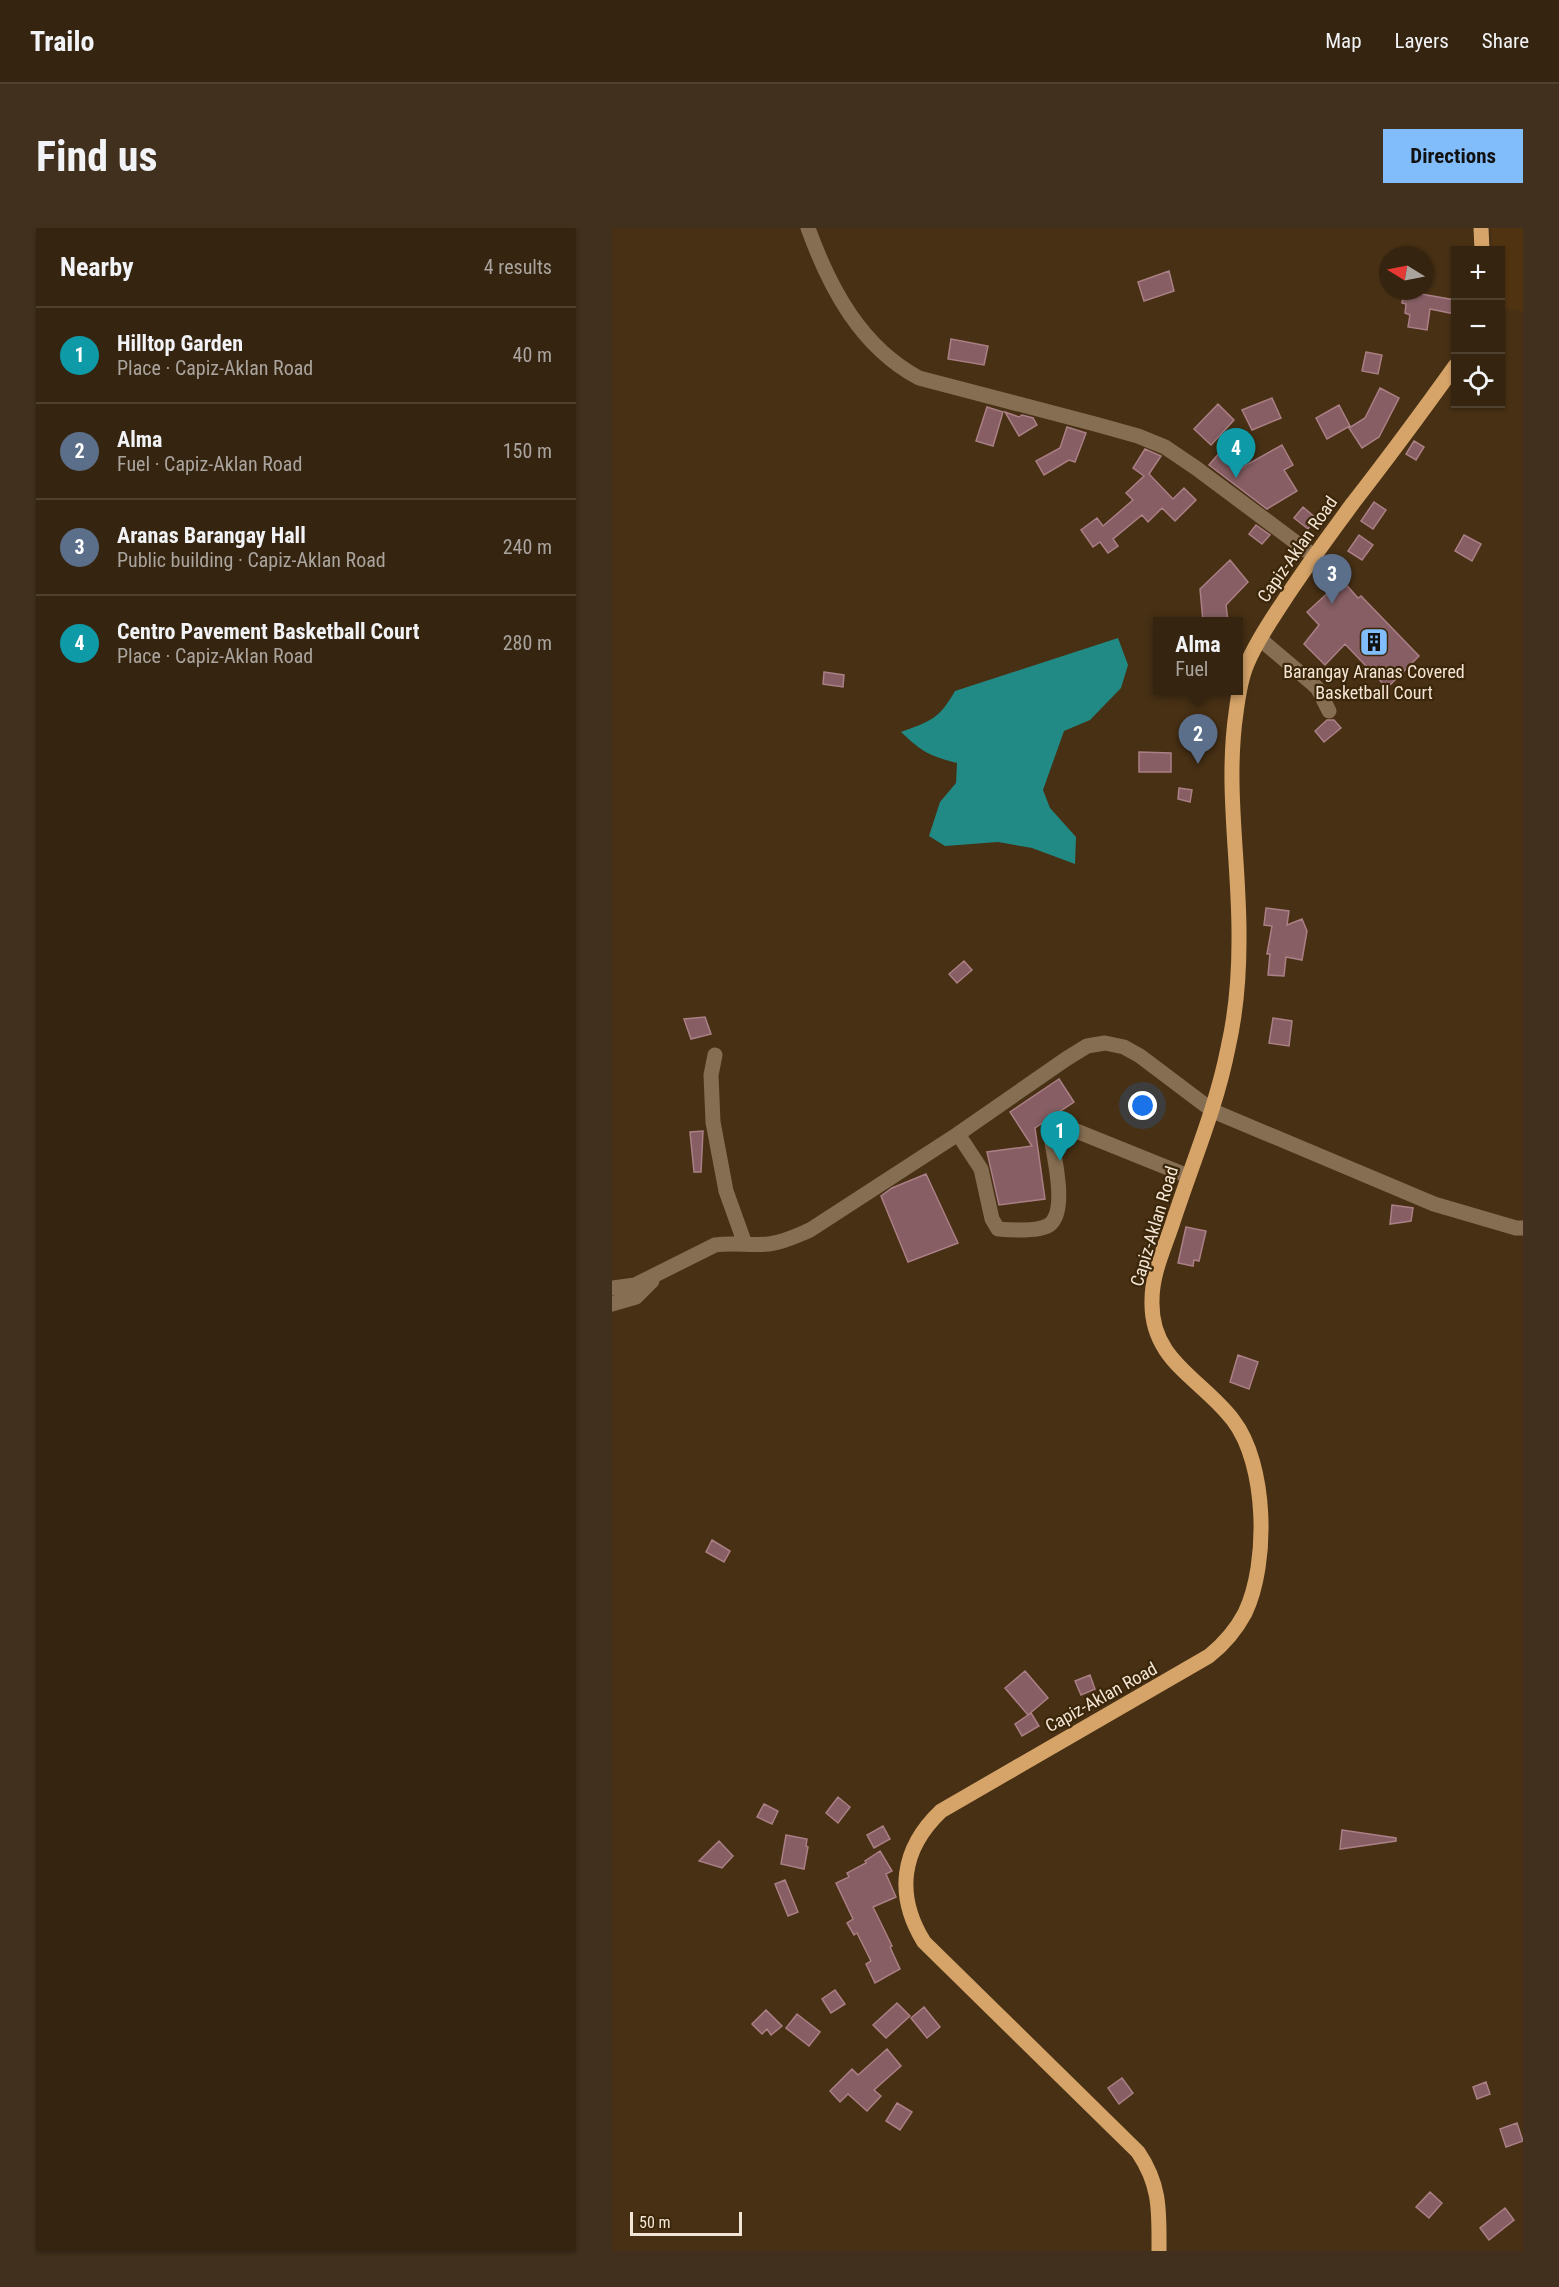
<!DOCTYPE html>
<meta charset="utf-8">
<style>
:root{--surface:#35240f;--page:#40301d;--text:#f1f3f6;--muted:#aaa49e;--line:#4f412f;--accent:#81bdfa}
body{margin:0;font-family:"Roboto Condensed",sans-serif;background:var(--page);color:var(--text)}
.controls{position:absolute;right:18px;top:18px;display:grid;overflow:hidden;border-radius:0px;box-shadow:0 2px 4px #0004}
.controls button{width:54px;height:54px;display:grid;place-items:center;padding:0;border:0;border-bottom:2px solid var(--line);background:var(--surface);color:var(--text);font:30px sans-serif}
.compass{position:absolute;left:767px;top:18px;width:54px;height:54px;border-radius:50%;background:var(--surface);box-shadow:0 2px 4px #0004;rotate:280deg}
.scale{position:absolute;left:18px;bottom:15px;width:112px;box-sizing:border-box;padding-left:6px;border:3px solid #f4e6d6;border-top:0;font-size:16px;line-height:21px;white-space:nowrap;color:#f4e6d6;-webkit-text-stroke:4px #3c2609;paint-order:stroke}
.you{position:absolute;left:531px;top:878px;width:21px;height:21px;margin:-15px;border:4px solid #fff;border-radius:50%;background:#1a73e8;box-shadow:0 0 0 9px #1a73e833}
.badge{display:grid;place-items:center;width:39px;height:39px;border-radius:50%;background:var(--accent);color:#fff;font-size:20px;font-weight:700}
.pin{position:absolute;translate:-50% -50px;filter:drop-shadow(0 2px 3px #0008)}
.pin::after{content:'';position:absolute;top:32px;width:21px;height:18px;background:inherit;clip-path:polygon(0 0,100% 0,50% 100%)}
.popup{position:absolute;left:541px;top:389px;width:90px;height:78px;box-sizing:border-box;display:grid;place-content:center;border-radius:0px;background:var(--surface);filter:drop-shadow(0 2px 4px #0005);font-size:20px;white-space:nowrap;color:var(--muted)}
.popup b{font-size:22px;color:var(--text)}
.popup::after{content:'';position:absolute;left:50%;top:100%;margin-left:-12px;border:12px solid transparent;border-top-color:var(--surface)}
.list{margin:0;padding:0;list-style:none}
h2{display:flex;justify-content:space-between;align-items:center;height:78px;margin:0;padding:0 24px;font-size:26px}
h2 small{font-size:20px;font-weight:400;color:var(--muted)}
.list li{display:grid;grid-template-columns:39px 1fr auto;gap:18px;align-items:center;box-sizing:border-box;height:96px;padding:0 24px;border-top:2px solid var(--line)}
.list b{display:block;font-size:22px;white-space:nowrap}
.list p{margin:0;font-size:20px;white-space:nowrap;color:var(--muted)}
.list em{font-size:20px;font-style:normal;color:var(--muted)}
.icon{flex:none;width:33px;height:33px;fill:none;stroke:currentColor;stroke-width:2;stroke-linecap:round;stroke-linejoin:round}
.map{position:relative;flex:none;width:911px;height:2023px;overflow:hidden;border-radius:0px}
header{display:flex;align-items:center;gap:36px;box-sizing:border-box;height:84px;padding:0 30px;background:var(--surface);border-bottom:2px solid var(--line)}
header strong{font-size:28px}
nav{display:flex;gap:33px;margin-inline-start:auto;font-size:21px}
.intro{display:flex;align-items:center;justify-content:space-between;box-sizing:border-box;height:144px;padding:0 36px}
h1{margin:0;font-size:42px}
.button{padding:15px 27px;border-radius:0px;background:var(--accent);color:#111;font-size:21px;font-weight:700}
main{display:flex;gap:36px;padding:0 36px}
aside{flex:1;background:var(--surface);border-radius:0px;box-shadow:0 2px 4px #0004}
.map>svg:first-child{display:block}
</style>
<header>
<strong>Trailo</strong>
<nav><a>Map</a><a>Layers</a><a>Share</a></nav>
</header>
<div class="intro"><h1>Find us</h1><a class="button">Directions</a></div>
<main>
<aside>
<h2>Nearby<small>4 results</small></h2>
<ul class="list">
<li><span class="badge" style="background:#0f9aa8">1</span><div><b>Hilltop Garden</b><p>Place · Capiz-Aklan Road</p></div><em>40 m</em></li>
<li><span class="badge" style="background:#5c6f8a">2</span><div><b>Alma</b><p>Fuel · Capiz-Aklan Road</p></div><em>150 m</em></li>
<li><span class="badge" style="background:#5c6f8a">3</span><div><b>Aranas Barangay Hall</b><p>Public building · Capiz-Aklan Road</p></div><em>240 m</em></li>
<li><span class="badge" style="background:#0f9aa8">4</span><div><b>Centro Pavement Basketball Court</b><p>Place · Capiz-Aklan Road</p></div><em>280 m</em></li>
</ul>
</aside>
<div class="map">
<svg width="911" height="2023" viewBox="0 0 911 2023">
<rect width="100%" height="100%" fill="#473014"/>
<path fill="#503411" d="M879 0H911V84L889 79 888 22H881Z"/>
<path fill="#218a85" d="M506 410 516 437 509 460 478 492 452 503 431 562 438 580 464 609 463 636 420 620 386 614 333 618 317 608 328 574 344 555 345 535C318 528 310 524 289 504 319 493 327 491 343 463Z"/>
<path fill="#865e63" stroke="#aa7f85" stroke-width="1.5" d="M557 43 562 63 532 73 526 54Z
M792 63 843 72V86L818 81 815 102 796 99 798 87 793 85 794 76 790 75Z
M339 111 376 118 372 137 336 131Z
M754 124 770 127 766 146 750 143Z
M768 160 787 170 767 209 750 220 737 200 753 190Z
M660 170 669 190 640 202 630 182Z
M606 176 622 192 599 217 582 201Z
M727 177 738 198 715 211 704 190Z
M375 179 391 184 381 218 364 213Z
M393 184 407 189 410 187 421 190 425 197 407 208Z
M455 199 474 205 463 234 457 232 432 247 424 233 448 220Z
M802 213 812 219 804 232 794 226Z
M670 217 681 237 672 242 685 263 655 281 597 237 609 223 629 240Z
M533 221 549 228 537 246 561 271 572 260 584 272 563 293 550 280 536 294 530 287 501 311 506 318 496 325 488 314 481 319 469 302 485 290 491 298 521 272 514 265 532 248 521 240Z
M762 274 774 282 761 301 749 293Z
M691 279 704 290 696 301 682 290Z
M644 297 658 307 650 316 637 306Z
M747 307 761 317 750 332 736 323Z
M852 307 869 316 860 333 843 323Z
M618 332 636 354 614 377 616 393H591L588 361Z
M730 352 746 370 749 368 807 428 775 460 733 416 713 437 692 416 707 397 695 384Z
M212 444 232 447 231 459 211 456Z
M715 492H722L729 500 712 514 703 503Z
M527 524 559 525V544H527Z
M567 560 580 562 578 574 566 571Z
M654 680 677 683 675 697 690 691 695 703 690 732 674 729 672 748 656 747 658 726H655L660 698 652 697Z
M352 733 360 742 345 755 337 746Z
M93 789 99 806 79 811 72 791Z
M661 790 680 793 677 818 657 815Z
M447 851 462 874 423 900 433 971 387 977 375 924 420 918 398 884Z
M91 903 89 944H82L78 904Z
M314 946 346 1015 296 1034 269 968 280 960Z
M780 977 801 980 799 993 778 996Z
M574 999 594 1003 587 1033 582 1032 581 1038 566 1035Z
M626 1127 646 1134 637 1161 618 1154Z
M100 1312 118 1323 112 1334 94 1324Z
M413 1443 436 1470 416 1487 393 1460Z
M478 1447 483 1461 469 1467 463 1453Z
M419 1485 427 1498 410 1508 403 1496Z
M226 1569 238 1579 226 1595 214 1585Z
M152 1576 166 1583 160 1596 145 1589Z
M271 1598 278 1611 262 1620 255 1607Z
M730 1602 784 1610V1613L728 1621Z
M174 1607 195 1611 194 1618 196 1619 192 1641 169 1636Z
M107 1613 121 1628 110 1640 87 1633Z
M268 1623 280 1643 274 1646 284 1669 261 1679 280 1718 278 1719 288 1741 263 1755 254 1736 259 1733 245 1705 242 1707 235 1695 241 1691 224 1655 237 1649 235 1645 254 1635 253 1633Z
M173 1652 186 1684 176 1688 163 1656Z
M223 1762 233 1776 219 1785 210 1771Z
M285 1775 298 1788 274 1810 261 1797Z
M312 1779 328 1799 315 1810 299 1790Z
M154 1782 170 1798 159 1807 155 1801 150 1806 140 1796Z
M185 1786 208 1804 197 1818 174 1800Z
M275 1821 289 1838 262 1862 269 1868 255 1883 236 1866 228 1874 218 1863 240 1841 246 1847Z
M510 1850 521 1865 507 1876 496 1860Z
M874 1854 878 1866 865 1871 861 1859Z
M285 1875 300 1884 288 1902 274 1893Z
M905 1895 911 1913 894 1919 888 1901Z
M818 1964 830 1975 817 1990 804 1979Z
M893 1980 902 1992 877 2012 868 2000Z"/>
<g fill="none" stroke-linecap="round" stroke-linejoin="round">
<path stroke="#866e52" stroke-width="15" d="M196 0C218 61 249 119 307 150L483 196 526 208 553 219 584 240 702 328
M648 411 701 456 706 461 717 483
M103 827 99 847 101 894 114 963 133 1016
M346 906 369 941 380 991 386 1001C399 1002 427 1004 437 997 456 984 442 929 439 909L442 903 452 898 576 948
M0 1060 23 1057 103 1017C121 1014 139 1018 157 1016 172 1014 184 1008 198 1002L346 906 454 831 475 818 493 815 512 819 528 828 601 883 822 976 904 1000H911
M0 1076 24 1069 40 1053"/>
<path stroke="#d6a469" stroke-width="15" d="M869 0 870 22
M547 2023C547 1984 549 1958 526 1924L312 1714C283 1667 289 1621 329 1583L597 1428C612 1416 624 1402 633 1385 657 1335 655 1236 621 1192 589 1150 538 1133 540 1072 540 1046 552 1021 560 997 579 938 604 881 616 820 624 785 627 749 627 713 628 637 613 560 624 485 626 469 629 450 635 436 644 414 658 394 671 374 693 340 717 308 741 275 776 230 810 184 843 138"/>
</g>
<defs>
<g id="building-square" transform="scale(1.5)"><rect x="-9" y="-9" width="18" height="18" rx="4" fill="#81bdfa" stroke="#3c2609"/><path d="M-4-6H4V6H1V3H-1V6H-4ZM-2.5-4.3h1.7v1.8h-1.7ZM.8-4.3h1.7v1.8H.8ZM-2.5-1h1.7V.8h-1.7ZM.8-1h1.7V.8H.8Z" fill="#111"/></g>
</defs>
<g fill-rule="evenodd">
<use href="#building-square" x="762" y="414"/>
</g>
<g text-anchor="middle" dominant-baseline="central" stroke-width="4.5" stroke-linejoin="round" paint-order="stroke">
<g font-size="18" fill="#f4e6d6" stroke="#3c2609">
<text transform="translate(685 321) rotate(-55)">Capiz-Aklan Road</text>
<text transform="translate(542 998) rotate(-73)">Capiz-Aklan Road</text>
<text transform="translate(489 1469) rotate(-29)">Capiz-Aklan Road</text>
</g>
<g font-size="18" fill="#f4e6d6" stroke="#3c2609">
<text x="762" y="443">Barangay Aranas Covered<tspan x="762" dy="21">Basketball Court</tspan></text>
</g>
</g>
</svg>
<div class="controls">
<button>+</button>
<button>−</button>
<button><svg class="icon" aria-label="locate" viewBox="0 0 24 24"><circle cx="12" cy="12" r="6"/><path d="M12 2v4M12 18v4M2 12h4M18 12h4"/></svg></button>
</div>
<svg class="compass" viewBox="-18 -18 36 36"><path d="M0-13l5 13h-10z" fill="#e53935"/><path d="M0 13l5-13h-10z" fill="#aaa49e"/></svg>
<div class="scale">50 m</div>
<div class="you"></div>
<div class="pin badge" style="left:448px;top:933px;background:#0f9aa8">1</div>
<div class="pin badge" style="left:586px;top:536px;background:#5c6f8a">2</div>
<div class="popup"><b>Alma</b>Fuel</div>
<div class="pin badge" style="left:720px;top:376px;background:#5c6f8a">3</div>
<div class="pin badge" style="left:624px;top:250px;background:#0f9aa8">4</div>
</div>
</main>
